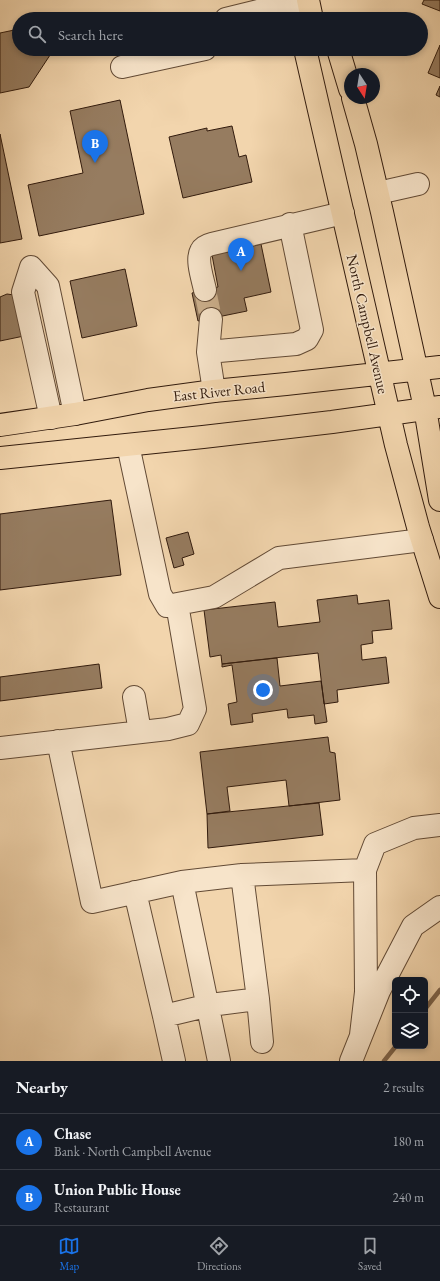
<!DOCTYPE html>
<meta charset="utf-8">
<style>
:root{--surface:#171b24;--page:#20242c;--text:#f1f3f6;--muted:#9ea1a6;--line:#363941;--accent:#1a73e8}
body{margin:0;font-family:"EB Garamond",serif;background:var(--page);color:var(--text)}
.controls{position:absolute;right:12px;bottom:12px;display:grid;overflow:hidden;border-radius:6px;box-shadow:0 2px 6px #0003}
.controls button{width:36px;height:36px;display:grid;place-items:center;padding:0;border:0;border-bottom:1px solid var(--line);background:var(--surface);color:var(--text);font:20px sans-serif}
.compass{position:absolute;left:344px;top:68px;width:36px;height:36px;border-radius:50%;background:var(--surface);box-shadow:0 2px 6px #0003;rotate:168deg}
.you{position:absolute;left:263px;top:690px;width:14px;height:14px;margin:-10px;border:3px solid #fff;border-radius:50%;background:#1a73e8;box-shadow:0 0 0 6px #1a73e833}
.badge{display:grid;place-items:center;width:26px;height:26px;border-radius:50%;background:var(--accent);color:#fff;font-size:13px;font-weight:700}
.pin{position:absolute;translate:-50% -33px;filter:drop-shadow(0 1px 2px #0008)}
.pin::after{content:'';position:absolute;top:21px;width:14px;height:12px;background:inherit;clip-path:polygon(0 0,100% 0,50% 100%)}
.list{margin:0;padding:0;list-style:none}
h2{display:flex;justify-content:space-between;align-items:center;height:52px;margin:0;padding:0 16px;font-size:17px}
h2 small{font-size:13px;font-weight:400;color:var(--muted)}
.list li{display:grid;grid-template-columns:26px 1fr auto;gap:12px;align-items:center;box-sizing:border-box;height:56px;padding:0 16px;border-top:1px solid var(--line)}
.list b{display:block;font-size:15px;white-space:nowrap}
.list p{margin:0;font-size:13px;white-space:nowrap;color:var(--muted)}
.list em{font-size:13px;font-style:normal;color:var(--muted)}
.icon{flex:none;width:22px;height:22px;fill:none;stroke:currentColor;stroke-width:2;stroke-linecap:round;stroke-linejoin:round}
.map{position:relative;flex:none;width:440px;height:1061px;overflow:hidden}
.search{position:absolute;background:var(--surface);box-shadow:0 2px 6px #0003;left:12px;right:12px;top:12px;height:44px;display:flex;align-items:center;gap:10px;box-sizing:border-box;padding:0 14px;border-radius:22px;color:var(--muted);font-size:15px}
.sheet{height:164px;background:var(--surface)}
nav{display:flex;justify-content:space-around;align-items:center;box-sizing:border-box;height:56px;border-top:1px solid var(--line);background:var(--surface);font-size:11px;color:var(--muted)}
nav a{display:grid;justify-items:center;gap:2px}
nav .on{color:var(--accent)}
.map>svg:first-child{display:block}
</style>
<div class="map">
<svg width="440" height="1061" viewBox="0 0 440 1061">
<rect width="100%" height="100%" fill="#f2d5ad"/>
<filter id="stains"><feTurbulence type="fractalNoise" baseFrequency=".005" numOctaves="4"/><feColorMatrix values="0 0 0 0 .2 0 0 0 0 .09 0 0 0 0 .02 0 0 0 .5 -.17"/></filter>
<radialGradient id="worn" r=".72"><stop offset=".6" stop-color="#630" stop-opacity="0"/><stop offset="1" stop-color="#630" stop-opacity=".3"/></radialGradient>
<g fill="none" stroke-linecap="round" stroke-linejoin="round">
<path stroke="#7e654d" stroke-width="4.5" d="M425 1009 440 990
M384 1061 396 1046"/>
</g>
<path fill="#967c60" stroke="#321b0d" d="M424 0H440V11L422 4Z
M19 29V49H54L29 87 0 93V33Z
M440 45V78L428 73Z
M440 86V97L436 95Z
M120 100 144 214 39 236 28 185 83 173 70 111Z
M232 126 239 157 246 155 252 182 183 198 169 137 207 128V131Z
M0 134 22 239 0 243Z
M261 244 271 292 244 298 247 311 198 321 192 293 218 287 212 255Z
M125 269 137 326 82 338 70 281Z
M7 294 14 295 24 336 0 341V297Z
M111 500 121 575 0 590V514Z
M188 532 194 554 182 558 184 565 174 568 166 538Z
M357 595 358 604 389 600 392 629 372 631 373 643 361 645 362 660 386 657 389 683 337 690 338 702 324 704 318 653 222 664 221 655 210 657 204 610 275 602 278 627 320 622 317 600Z
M277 658 280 686 321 681 327 722 315 724 314 715 288 718 287 709 252 714 253 722 231 725 228 704 237 702 232 665 222 667V664Z
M99 664 102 688 0 701V677Z
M328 737 330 752 335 753 340 800 289 806 286 780 227 787 230 811 207 814 200 752Z
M319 803 323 835 208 848 207 814Z"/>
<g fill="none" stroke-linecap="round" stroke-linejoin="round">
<path stroke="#ccb08d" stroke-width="22" stroke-dasharray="22 11" stroke-linecap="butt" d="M205 290 211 319"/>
<g stroke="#624a35" stroke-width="24">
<path id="minor" d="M226 19 302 0
M122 67 205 49
M378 193 418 184
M205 290C203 280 196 260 201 251 203 247 208 245 212 244L343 213
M211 319 208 352 214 391
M208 352 296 344 307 339 312 330 290 224
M51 418 23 292 31 267 48 286 75 414
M128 445 160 594 167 606 214 597 279 558 422 540
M134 697 140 732
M58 741 92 902 182 882 242 875 365 870
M0 748 168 729 188 724 195 709 177 604
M242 875 258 999 262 1042
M182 882 219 1061
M135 892 164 1016
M361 1035 366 992 365 870 375 844 414 828 440 825
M174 1061 164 1016 210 1005 258 999
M351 1061 379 991 413 926 440 907"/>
</g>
<g stroke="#321b0d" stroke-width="24">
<path id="major" d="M308 0 312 19
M305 49 396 445 418 527 440 597
M338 49 350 89
M353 98 366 144 382 212 425 408 440 500
M0 425 75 414 148 400 214 391 286 384 440 367
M0 458 203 437 332 422 440 407"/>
</g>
<use href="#minor" stroke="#f7e4ca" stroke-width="22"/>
<use href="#major" stroke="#f2d5ad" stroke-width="22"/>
</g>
<g text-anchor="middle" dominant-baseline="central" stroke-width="3" stroke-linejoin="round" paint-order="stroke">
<g font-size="15" fill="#321b0d" stroke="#f7e4ca">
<text transform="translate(368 324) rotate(77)">North Campbell Avenue</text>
<text transform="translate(219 391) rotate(-6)">East River Road</text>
</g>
</g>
<rect width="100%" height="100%" filter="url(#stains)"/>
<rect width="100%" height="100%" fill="url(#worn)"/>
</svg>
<div class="controls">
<button><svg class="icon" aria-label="locate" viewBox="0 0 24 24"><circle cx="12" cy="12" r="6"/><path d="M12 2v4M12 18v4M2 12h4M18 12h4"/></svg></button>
<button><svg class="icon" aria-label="layers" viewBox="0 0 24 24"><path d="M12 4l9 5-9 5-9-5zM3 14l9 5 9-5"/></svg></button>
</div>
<svg class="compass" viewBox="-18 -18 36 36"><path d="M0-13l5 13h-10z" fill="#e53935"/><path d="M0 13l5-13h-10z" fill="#9ea1a6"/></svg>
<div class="you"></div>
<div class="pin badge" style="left:241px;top:271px">A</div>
<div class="pin badge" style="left:95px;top:163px">B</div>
<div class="search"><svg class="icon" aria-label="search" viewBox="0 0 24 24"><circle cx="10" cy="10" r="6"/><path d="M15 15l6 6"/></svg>Search here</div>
</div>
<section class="sheet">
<h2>Nearby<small>2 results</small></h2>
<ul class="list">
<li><span class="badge">A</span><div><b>Chase</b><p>Bank · North Campbell Avenue</p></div><em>180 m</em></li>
<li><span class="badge">B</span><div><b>Union Public House</b><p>Restaurant</p></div><em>240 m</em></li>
</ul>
</section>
<nav>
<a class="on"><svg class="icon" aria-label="map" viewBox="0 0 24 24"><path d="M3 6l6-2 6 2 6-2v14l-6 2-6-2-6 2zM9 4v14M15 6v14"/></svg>Map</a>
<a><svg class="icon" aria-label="directions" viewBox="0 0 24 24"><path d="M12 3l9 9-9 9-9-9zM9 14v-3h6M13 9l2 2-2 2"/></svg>Directions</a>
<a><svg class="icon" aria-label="saved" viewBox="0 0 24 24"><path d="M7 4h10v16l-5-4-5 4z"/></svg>Saved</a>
</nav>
